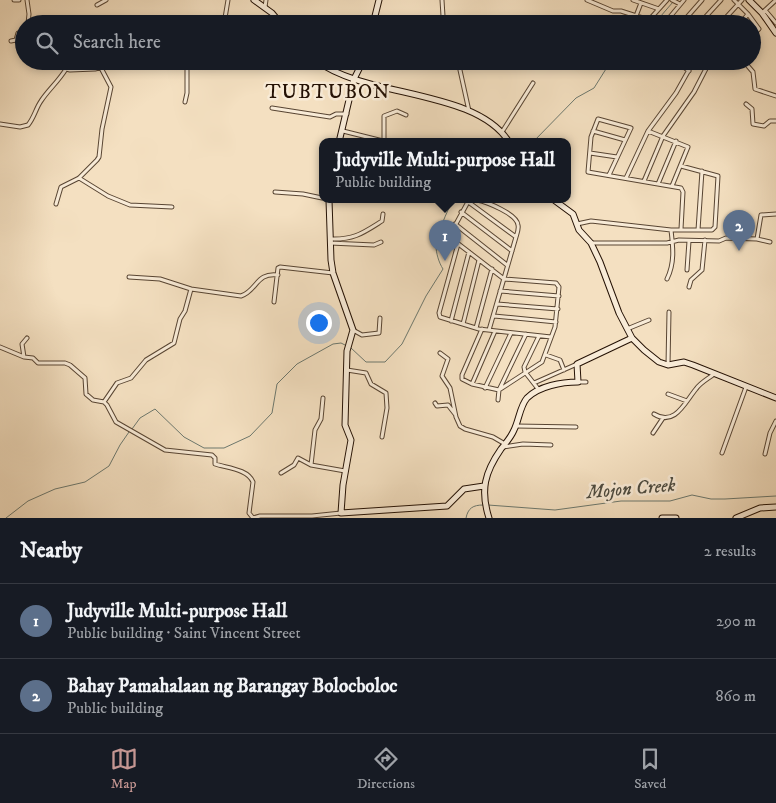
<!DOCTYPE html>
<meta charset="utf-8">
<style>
:root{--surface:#171b24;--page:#20242c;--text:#f1f3f6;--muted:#9ea1a6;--line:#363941;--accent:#c59692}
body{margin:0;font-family:"IM FELL DW Pica",serif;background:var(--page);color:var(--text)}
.you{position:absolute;left:318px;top:322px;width:18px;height:18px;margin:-12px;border:4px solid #fff;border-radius:50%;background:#1a73e8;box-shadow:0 0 0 8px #1a73e833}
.badge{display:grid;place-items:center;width:32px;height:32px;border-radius:50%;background:var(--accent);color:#fff;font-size:16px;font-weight:700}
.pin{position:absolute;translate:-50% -41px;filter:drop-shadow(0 1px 2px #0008)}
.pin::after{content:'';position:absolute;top:26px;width:18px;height:15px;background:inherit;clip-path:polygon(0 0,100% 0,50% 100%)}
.popup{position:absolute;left:319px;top:138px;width:252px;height:65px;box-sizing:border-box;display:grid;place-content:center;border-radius:10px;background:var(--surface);filter:drop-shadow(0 1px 4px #0005);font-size:16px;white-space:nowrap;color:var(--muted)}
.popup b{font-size:19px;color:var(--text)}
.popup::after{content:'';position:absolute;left:50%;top:100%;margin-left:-10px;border:10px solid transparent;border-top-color:var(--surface)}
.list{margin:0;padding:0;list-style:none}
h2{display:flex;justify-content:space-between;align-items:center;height:65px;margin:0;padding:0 20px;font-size:21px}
h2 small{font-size:16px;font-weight:400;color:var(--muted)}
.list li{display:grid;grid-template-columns:32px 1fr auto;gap:15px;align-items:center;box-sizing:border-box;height:75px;padding:0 20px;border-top:1px solid var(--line)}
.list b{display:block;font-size:19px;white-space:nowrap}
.list p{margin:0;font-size:16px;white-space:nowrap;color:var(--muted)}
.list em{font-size:16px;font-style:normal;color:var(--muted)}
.icon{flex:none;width:28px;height:28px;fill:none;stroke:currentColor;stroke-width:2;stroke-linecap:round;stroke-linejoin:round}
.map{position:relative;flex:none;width:776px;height:518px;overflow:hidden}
.search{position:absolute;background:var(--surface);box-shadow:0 2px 8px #0003;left:15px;right:15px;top:15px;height:55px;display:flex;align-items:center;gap:12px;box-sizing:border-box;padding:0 18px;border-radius:28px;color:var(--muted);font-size:19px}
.sheet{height:215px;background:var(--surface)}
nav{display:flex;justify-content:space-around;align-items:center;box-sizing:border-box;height:70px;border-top:1px solid var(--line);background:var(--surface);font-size:14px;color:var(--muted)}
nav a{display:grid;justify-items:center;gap:2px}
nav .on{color:var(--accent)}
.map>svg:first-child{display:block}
</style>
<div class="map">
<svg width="776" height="518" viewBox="0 0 776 518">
<rect width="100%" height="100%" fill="#f4e0c1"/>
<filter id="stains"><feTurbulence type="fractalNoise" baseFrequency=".004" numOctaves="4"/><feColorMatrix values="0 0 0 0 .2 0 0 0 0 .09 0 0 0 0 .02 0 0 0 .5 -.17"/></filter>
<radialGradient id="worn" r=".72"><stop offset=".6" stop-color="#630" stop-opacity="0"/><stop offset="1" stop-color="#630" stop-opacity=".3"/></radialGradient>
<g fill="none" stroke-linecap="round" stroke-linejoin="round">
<path stroke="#6c786e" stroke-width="1" d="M654 24 673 2
M533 142 576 98 594 88 611 61
M351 348 366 362H385L402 344 426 296 443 269C439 263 436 253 436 246 437 234 447 211 453 200
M132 429 140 418 155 409 184 437 204 448H224L250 436 272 413 277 384 297 364 333 344 341 343 345 345
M488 505 555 510 621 501H670L692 495 711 499H725L776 496
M6 518 28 501 55 489 85 482 109 466 120 445 129 432
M466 518C468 508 473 505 483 505"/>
<g stroke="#584533" stroke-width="5">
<path id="street" d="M14 0H19
M27 0 29 14 28 24
M442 0 443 16 446 24
M587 0 613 11H621L649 20 667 0
M633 0 659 9
M672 0 680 4
M734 0 748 14 759 29 752 36
M97 5 106 0
M265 7 266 0
M765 10 776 23
M762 13 776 0
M636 16 641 3
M224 24 228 0
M664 24 684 0
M681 24 702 0
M699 24 721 0
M720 24 742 0
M740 24 748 14
M11 41 16 40 18 33H24
M22 50 24 51
M61 61 66 69 70 70 95 69 123 62 142 64 149 61
M367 61H379
M458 61 469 111
M676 61 689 71
M747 65 753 72 755 89 776 96
M185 102 187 93V61
M746 104 752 109 753 124 764 126 770 121H776
M272 108 330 117 336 114H347
M0 124 20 127 28 125C34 118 36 108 41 101 49 89 58 82 66 69
M343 131 387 142
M593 131 625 140
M648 131 688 147 672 186
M502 132 533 83
M384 141V116L397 111 406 115
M590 153 617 157
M609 175 631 128 598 119 591 137 588 172 681 188 683 192 681 229
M79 178 108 196 130 205 172 207
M626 178 648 131 676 93 694 61
M644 181 663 136 694 92 710 61
M658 184 676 141
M275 192 303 194 322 198
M469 200 451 233 452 239 504 279 556 283 559 287 555 327 542 362 499 390
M477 200C487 202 517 214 518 225 519 229 517 234 516 237L489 330
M467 201 516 237
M56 204 61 187 79 178 97 160 99 157 102 129 111 87 101 68
M461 212 512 251
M455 224 507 265
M577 224 591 221 671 230H712L715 227 718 176 681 166
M698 230 702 171
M330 239C354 240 363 233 382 221L383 214
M757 239 761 215 776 214
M330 243 374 245 381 242
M591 243H667L679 240 719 241 726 238 757 239 770 242
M458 244 439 313 440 317 479 329 551 337
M687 270 689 241
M129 277 160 279 191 289
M667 279C675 263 673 247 671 230
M689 287 691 280 702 270 705 240
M500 291 559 296
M274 302 278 268 280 267 333 273
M497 304 558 309
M494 316 556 322
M451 321 469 252
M463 324 479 260
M476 328 492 269
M482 329 462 375V379L472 384 499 390
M627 329 649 320
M353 330 362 335 379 333 380 318
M0 347 24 357 33 358 38 363H65L70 365 85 378 86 394 93 400 104 402 107 405 116 422 165 450 212 455 215 458V464C227 468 248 469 253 482L249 513 253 518
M440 353 448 359 442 376 450 388 456 417 460 426 465 429 493 437 505 444
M546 355 560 360 564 370
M24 357 22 344 27 338
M668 365 669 312
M347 370 366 373 371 384 386 393 387 408 382 437
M578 382H586
M534 383 577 364
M472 384 495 331
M485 388 511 333
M539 390 525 372 524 367 539 336
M668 394 687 401
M498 400 499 390 526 334
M104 402 117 383 131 378 146 360 174 343 180 319 185 311 191 289 241 296C257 291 256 272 278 275
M435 403 437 406 448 405 455 414
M654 414C675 427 685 402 696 389 701 382 708 379 714 374
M516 426 576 427
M653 433 663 418
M503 447 523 444 551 445
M722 453 746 387
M765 454 770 433 776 421
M311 465 315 430 321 419 323 398
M281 473 294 465 298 458 311 465 345 471
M253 518 260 516H312L341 513"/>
</g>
<g stroke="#241104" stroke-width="7">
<path id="secondary" d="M254 0 272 13 281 24
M749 0 762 13 776 33
M373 24 379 0
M317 61C366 98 476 89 509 142
M339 142 354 79 363 61
M329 200 331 260 333 273 353 330 347 351 345 425 351 440 343 485 341 513 447 506 464 489 484 486
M554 200 573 214 579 230 591 243 600 262 619 313 632 338 644 350 659 362 668 365 684 362 693 365 776 398
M489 518C480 490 485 472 501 449 506 443 511 437 514 430 519 420 520 406 527 398 539 386 562 382 578 382L577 364 632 338
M662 518H676
M736 518 760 508 776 507"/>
</g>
<use href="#street" stroke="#f8ebd7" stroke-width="3"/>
<use href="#secondary" stroke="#f8ebd7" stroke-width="5"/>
</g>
<g text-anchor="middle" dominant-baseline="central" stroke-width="5" stroke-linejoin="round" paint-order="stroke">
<g font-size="19" font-style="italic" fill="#4e4d42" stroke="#f8ebd7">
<text transform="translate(631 489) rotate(-5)">Mojon Creek</text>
</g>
<g font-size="20" letter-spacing="1" fill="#241104" stroke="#f8ebd7">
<text x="328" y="92">TUBTUBON</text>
</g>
</g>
<rect width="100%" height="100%" filter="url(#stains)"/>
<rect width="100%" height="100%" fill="url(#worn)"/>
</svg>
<div class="you"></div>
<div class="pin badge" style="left:445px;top:261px;background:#5c6f8a">1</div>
<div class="popup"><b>Judyville Multi-purpose Hall</b>Public building</div>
<div class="pin badge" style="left:739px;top:251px;background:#5c6f8a">2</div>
<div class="search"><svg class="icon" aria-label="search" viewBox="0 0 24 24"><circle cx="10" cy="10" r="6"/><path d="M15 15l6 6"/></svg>Search here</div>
</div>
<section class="sheet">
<h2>Nearby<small>2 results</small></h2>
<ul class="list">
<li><span class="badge" style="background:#5c6f8a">1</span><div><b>Judyville Multi-purpose Hall</b><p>Public building · Saint Vincent Street</p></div><em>290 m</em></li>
<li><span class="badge" style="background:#5c6f8a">2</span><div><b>Bahay Pamahalaan ng Barangay Bolocboloc</b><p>Public building</p></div><em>860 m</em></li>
</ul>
</section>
<nav>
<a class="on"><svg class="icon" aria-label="map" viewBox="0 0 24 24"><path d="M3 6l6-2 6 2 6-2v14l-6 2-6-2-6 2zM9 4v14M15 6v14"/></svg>Map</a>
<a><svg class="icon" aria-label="directions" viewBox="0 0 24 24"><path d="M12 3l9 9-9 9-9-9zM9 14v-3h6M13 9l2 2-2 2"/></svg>Directions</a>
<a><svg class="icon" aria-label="saved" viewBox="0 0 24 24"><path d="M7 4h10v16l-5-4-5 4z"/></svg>Saved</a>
</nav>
